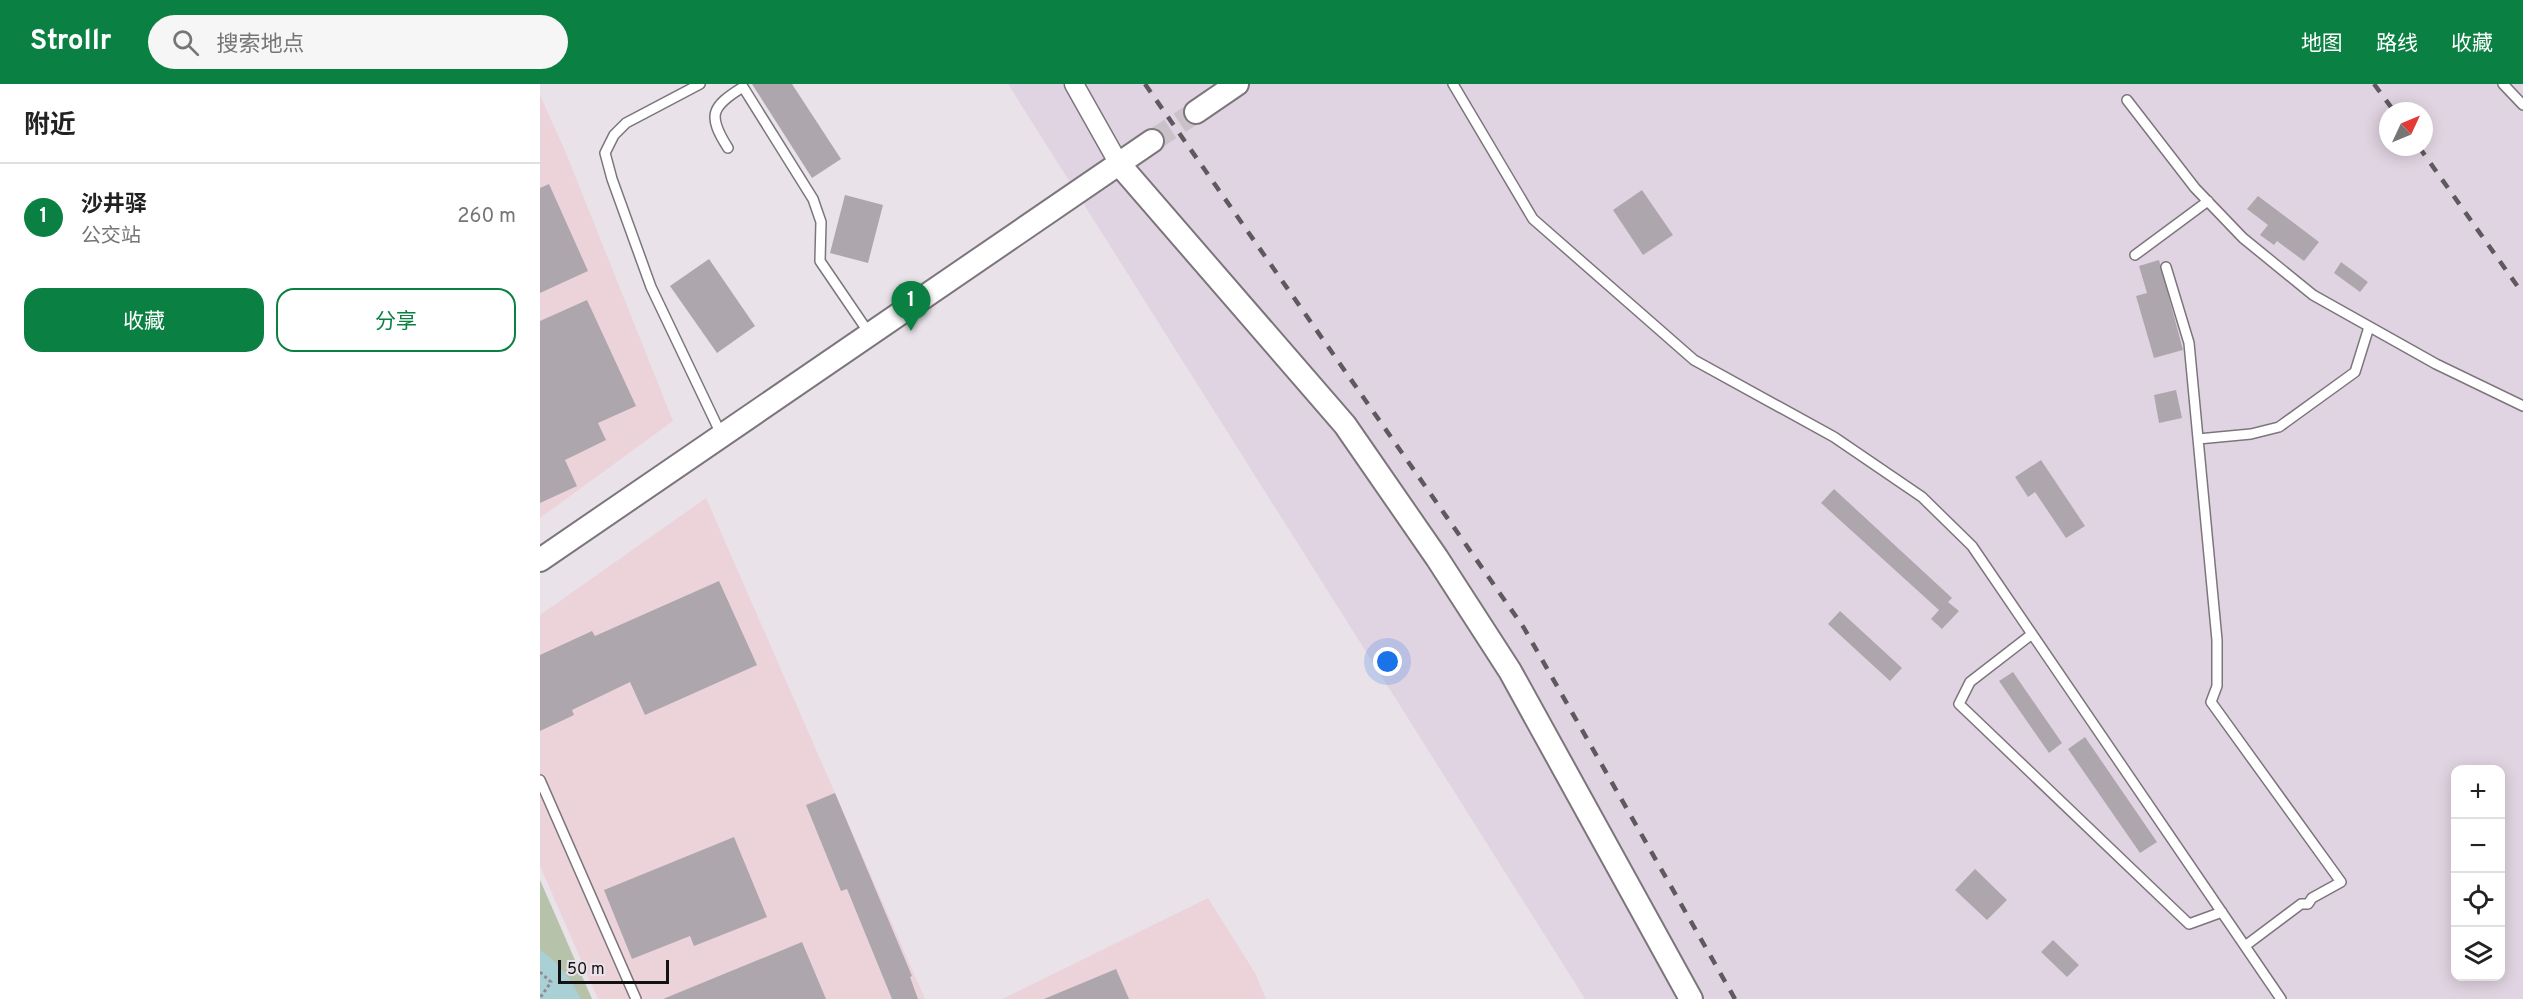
<!DOCTYPE html>
<html lang="zh">
<meta charset="utf-8">
<style>
:root{--surface:#fff;--page:#f6f6f6;--text:#222;--muted:#767676;--line:#e0e0e0;--accent:#0b8043}
body{margin:0;font-family:Overpass,"Noto Sans SC",sans-serif;background:var(--page);color:var(--text)}
.controls{position:absolute;right:18px;bottom:18px;display:grid;overflow:hidden;border-radius:12px;box-shadow:0 3px 15px #0003}
.controls button{width:54px;height:54px;display:grid;place-items:center;padding:0;border:0;border-bottom:2px solid var(--line);background:var(--surface);color:var(--text);font:30px sans-serif}
.compass{position:absolute;left:1839px;top:18px;width:54px;height:54px;border-radius:50%;background:var(--surface);box-shadow:0 3px 15px #0003;rotate:46deg}
.scale{position:absolute;left:18px;bottom:15px;width:111px;box-sizing:border-box;padding-left:6px;border:3px solid #141114;border-top:0;font-size:16px;line-height:21px;white-space:nowrap;color:#141114;-webkit-text-stroke:4px #e9e2e9;paint-order:stroke}
.you{position:absolute;left:848px;top:578px;width:21px;height:21px;margin:-15px;border:4px solid #fff;border-radius:50%;background:#1a73e8;box-shadow:0 0 0 9px #1a73e833}
.badge{display:grid;place-items:center;width:39px;height:39px;border-radius:50%;background:var(--accent);color:#fff;font-size:20px;font-weight:700}
.pin{position:absolute;translate:-50% -50px;filter:drop-shadow(0 2px 3px #0008)}
.pin::after{content:'';position:absolute;top:32px;width:21px;height:18px;background:inherit;clip-path:polygon(0 0,100% 0,50% 100%)}
.list{margin:0;padding:0;list-style:none}
h2{display:flex;justify-content:space-between;align-items:center;height:78px;margin:0;padding:0 24px;font-size:26px}
h2 small{font-size:20px;font-weight:400;color:var(--muted)}
.list li{display:grid;grid-template-columns:39px 1fr auto;gap:18px;align-items:center;box-sizing:border-box;height:108px;padding:0 24px;border-top:2px solid var(--line)}
.list b{display:block;font-size:22px;white-space:nowrap}
.list p{margin:0;font-size:20px;white-space:nowrap;color:var(--muted)}
.list em{font-size:20px;font-style:normal;color:var(--muted)}
.actions{display:flex;gap:12px;padding:18px 24px}
.actions a{flex:1;padding:14px 0;border:2px solid var(--accent);border-radius:18px;text-align:center;font-size:21px;color:var(--accent)}
.actions .main{background:var(--accent);color:#fff}
.icon{flex:none;width:33px;height:33px;fill:none;stroke:currentColor;stroke-width:2;stroke-linecap:round;stroke-linejoin:round}
.map{position:relative;flex:none;width:1983px;height:915px;overflow:hidden}
header{display:flex;align-items:center;gap:36px;box-sizing:border-box;height:84px;padding:0 30px;background:var(--accent);color:#fff}
header strong{font-size:28px}
nav{display:flex;gap:33px;margin-inline-start:auto;font-size:21px}
.search{width:420px;height:54px;background:var(--page);display:flex;align-items:center;gap:15px;box-sizing:border-box;padding:0 21px;border-radius:33px;color:var(--muted);font-size:22px}
main{display:flex}
aside{flex:1;background:var(--surface)}
.map>svg:first-child{display:block}
</style>
<header>
<strong>Strollr</strong>
<div class="search"><svg class="icon" aria-label="search" viewBox="0 0 24 24"><circle cx="10" cy="10" r="6"/><path d="M15 15l6 6"/></svg>搜索地点</div>
<nav><a>地图</a><a>路线</a><a>收藏</a></nav>
</header>
<main>
<aside>
<h2>附近<small></small></h2>
<ul class="list">
<li><span class="badge">1</span><div><b>沙井驿</b><p>公交站</p></div><em>260 m</em></li>
</ul>
<div class="actions"><a class="main">收藏</a><a>分享</a></div>
</aside>
<div class="map">
<svg width="1983" height="915" viewBox="0 0 1983 915">
<rect width="100%" height="100%" fill="#e9e2e9"/>
<path fill="#ecd3da" d="M0 11 26 69 133 337 0 434Z
M166 414 385 915H58L0 782V531Z
M668 814 715 889 726 915H462Z"/>
<path fill="#e1d4e2" fill-rule="evenodd" d="M468 0H1983V915H1045ZM1848 27H1884V63H1848ZM1916 686H1960V892H1916Z"/>
<path fill="#b6c2aa" d="M0 796 52 915H0Z"/>
<path fill="#a9d0d5" d="M0 866C19 879 31 895 41 915H0Z"/>
<path fill="#ada6ad" d="M212 0H252L301 75 272 94Z
M9 100 48 187 0 209V104Z
M1102 106 1133 151 1103 171 1073 126Z
M305 111 343 121 328 179 290 169Z
M1718 112 1779 158 1764 177 1737 157 1734 161 1720 151 1728 141 1707 125Z
M169 175 215 242 177 269 130 202Z
M1619 176 1643 266 1614 274 1596 212 1607 209 1599 182Z
M1801 178 1828 198 1820 208 1794 189Z
M47 216 96 322 58 339 66 356 25 376 37 402 0 419V237Z
M1636 306 1642 334 1619 339 1614 311Z
M1501 376 1545 442 1526 454 1495 408 1488 413 1475 393Z
M1294 405 1412 514 1408 518 1419 527 1402 545 1391 535 1399 526 1281 419Z
M179 497 217 581 105 631 90 598 32 626 34 631 0 647V571L52 547 55 552Z
M1300 527 1362 584 1350 597 1288 540Z
M1473 588 1522 659 1509 669 1459 597Z
M1545 653 1617 758 1600 769 1528 665Z
M295 709 372 892 370 893 378 915H352L307 805 301 807 266 721Z
M194 753 227 833 154 862 150 852 92 875 64 806Z
M1435 785 1467 816 1447 836 1415 806Z
M1513 856 1539 881 1527 893 1501 868Z
M262 858 286 915H123Z
M576 885 589 915H504Z"/>
<g fill="none" stroke-linecap="round" stroke-linejoin="round">
<path stroke="#c9c3c9" stroke-width="22" stroke-dasharray="22 11" stroke-linecap="butt" d="M612 57 656 28"/>
<g stroke="#7c767c" stroke-width="12">
<path id="service" d="M160 0 86 39 74 51 65 69 72 95 111 203 181 350
M913 0 993 135 1154 276 1294 353 1382 413 1432 462 1741 915
M1963 0 1983 21
M1587 16 1655 104 1703 154 1773 211 1896 280 1983 322
M188 64C167 31 171 23 203 3L273 115 281 138 280 177 329 249
M1595 171 1668 117
M1626 183 1649 259 1677 556V602L1671 618 1801 798 1772 814 1768 820H1761L1705 862
M1658 355 1711 350 1739 343 1815 288 1829 243
M1492 550 1430 598 1419 620 1649 840 1682 828
M0 696 96 915"/>
</g>
<g stroke="#7c767c" stroke-width="21">
<path id="minor" d="M534 0 579 80"/>
</g>
<g stroke="#7c767c" stroke-width="26">
<path id="tertiary" d="M656 28 697 0
M579 80 805 341 897 474 970 587 1151 915
M0 476 612 57"/>
</g>
<path stroke="#908a90" stroke-width="3" stroke-dasharray="3 3" stroke-linecap="butt" d="M0 888 11 898 0 914"/>
<use href="#service" stroke="#fff" stroke-width="9"/>
<use href="#minor" stroke="#fff" stroke-width="18"/>
<use href="#tertiary" stroke="#fff" stroke-width="22"/>
<path stroke="#5e595e" stroke-width="4.5" stroke-dasharray="10 10" stroke-linecap="butt" d="M605 0 984 544 1195 915
M1834 0 1854 27
M1879 63 1983 210"/>
</g>
</svg>
<div class="controls">
<button>+</button>
<button>−</button>
<button><svg class="icon" aria-label="locate" viewBox="0 0 24 24"><circle cx="12" cy="12" r="6"/><path d="M12 2v4M12 18v4M2 12h4M18 12h4"/></svg></button>
<button><svg class="icon" aria-label="layers" viewBox="0 0 24 24"><path d="M12 4l9 5-9 5-9-5zM3 14l9 5 9-5"/></svg></button>
</div>
<svg class="compass" viewBox="-18 -18 36 36"><path d="M0-13l5 13h-10z" fill="#e53935"/><path d="M0 13l5-13h-10z" fill="#767676"/></svg>
<div class="scale">50 m</div>
<div class="you"></div>
<div class="pin badge" style="left:371px;top:247px">1</div>
</div>
</main>
